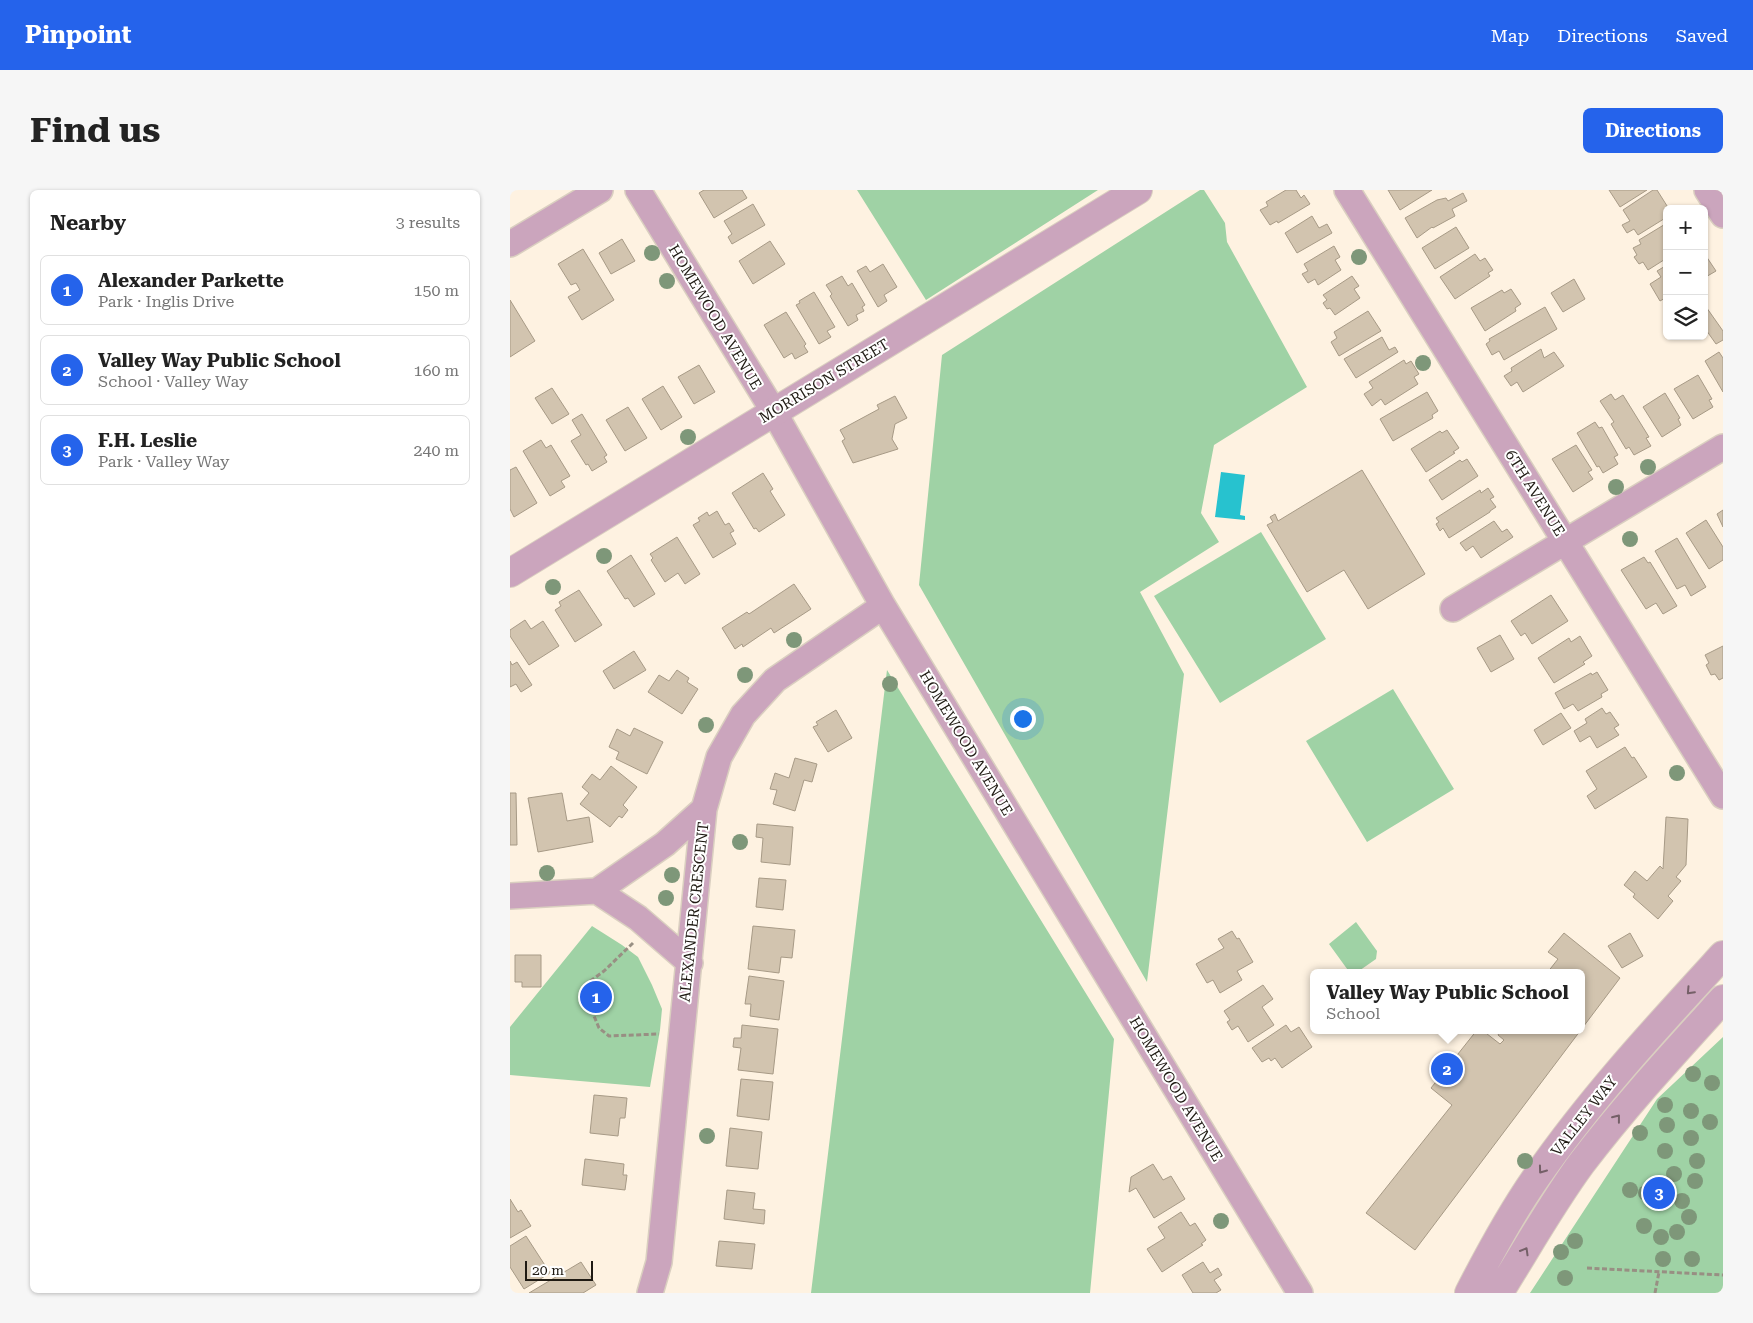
<!DOCTYPE html>
<meta charset="utf-8">
<style>
:root{--surface:#fff;--page:#f6f6f6;--text:#222;--muted:#767676;--line:#e0e0e0;--accent:#2563eb}
body{margin:0;font-family:"Roboto Serif",serif;background:var(--page);color:var(--text)}
.controls{position:absolute;right:15px;top:15px;display:grid;overflow:hidden;border-radius:8px;box-shadow:0 1px 4px #0004}
.controls button{width:45px;height:45px;display:grid;place-items:center;padding:0;border:0;border-bottom:1px solid var(--line);background:var(--surface);color:var(--text);font:25px sans-serif}
.scale{position:absolute;left:15px;bottom:12px;width:68px;box-sizing:border-box;padding-left:5px;border:2px solid #1f1a13;border-top:0;font-size:14px;line-height:18px;white-space:nowrap;color:#1f1a13;-webkit-text-stroke:4px #fff;paint-order:stroke}
.you{position:absolute;left:512px;top:528px;width:18px;height:18px;margin:-12px;border:4px solid #fff;border-radius:50%;background:#1a73e8;box-shadow:0 0 0 8px #1a73e833}
.badge{display:grid;place-items:center;width:32px;height:32px;border-radius:50%;background:var(--accent);color:#fff;font-size:16px;font-weight:700}
.pin{position:absolute;translate:-50% -50%;border:2px solid #fff;box-shadow:0 1px 5px #0006}
.popup{position:absolute;left:800px;top:779px;width:275px;height:65px;box-sizing:border-box;display:grid;place-content:center;border-radius:8px;background:var(--surface);filter:drop-shadow(0 1px 4px #0005);font-size:16px;white-space:nowrap;color:var(--muted)}
.popup b{font-size:19px;color:var(--text)}
.popup::after{content:'';position:absolute;left:50%;top:100%;margin-left:-10px;border:10px solid transparent;border-top-color:var(--surface)}
.list{margin:0;padding:0;list-style:none}
h2{display:flex;justify-content:space-between;align-items:center;height:65px;margin:0;padding:0 20px;font-size:21px}
h2 small{font-size:16px;font-weight:400;color:var(--muted)}
.list li{display:grid;grid-template-columns:32px 1fr auto;gap:15px;align-items:center;box-sizing:border-box;height:70px;margin:0 10px 10px;padding:0 10px;border:1px solid var(--line);border-radius:8px}
.list b{display:block;font-size:19px;white-space:nowrap}
.list p{margin:0;font-size:16px;white-space:nowrap;color:var(--muted)}
.list em{font-size:16px;font-style:normal;color:var(--muted)}
.icon{flex:none;width:28px;height:28px;fill:none;stroke:currentColor;stroke-width:2;stroke-linecap:round;stroke-linejoin:round}
.map{position:relative;flex:none;width:1213px;height:1103px;overflow:hidden;border-radius:8px}
header{display:flex;align-items:center;gap:30px;box-sizing:border-box;height:70px;padding:0 25px;background:var(--accent);color:#fff}
header strong{font-size:24px}
nav{display:flex;gap:28px;margin-inline-start:auto;font-size:18px}
.intro{display:flex;align-items:center;justify-content:space-between;box-sizing:border-box;height:120px;padding:0 30px}
h1{margin:0;font-size:35px}
.button{padding:12px 22px;border-radius:8px;background:var(--accent);color:#fff;font-size:18px;font-weight:700}
main{display:flex;gap:30px;padding:0 30px}
aside{flex:1;background:var(--surface);border-radius:8px;box-shadow:0 1px 4px #0004}
.map>svg:first-child{display:block}
</style>
<header>
<strong>Pinpoint</strong>
<nav><a>Map</a><a>Directions</a><a>Saved</a></nav>
</header>
<div class="intro"><h1>Find us</h1><a class="button">Directions</a></div>
<main>
<aside>
<h2>Nearby<small>3 results</small></h2>
<ul class="list">
<li><span class="badge">1</span><div><b>Alexander Parkette</b><p>Park · Inglis Drive</p></div><em>150 m</em></li>
<li><span class="badge">2</span><div><b>Valley Way Public School</b><p>School · Valley Way</p></div><em>160 m</em></li>
<li><span class="badge">3</span><div><b>F.H. Leslie</b><p>Park · Valley Way</p></div><em>240 m</em></li>
</ul>
</aside>
<div class="map">
<svg width="1213" height="1103" viewBox="0 0 1213 1103">
<rect width="100%" height="100%" fill="#fef2e1"/>
<path fill="#9fd2a5" d="M347 0H588L416 110Z
M690 0H694L715 33 717 52 797 197 704 255 691 323 709 352 630 402 674 484 637 792 409 395 432 165Z
M751 342 816 449 710 513 644 406Z
M377 480 604 849 580 1103H301Z
M883 499 944 599 857 652 796 551Z
M846 732 867 761 866 769 846 783H840L819 754Z
M82 736 112 755 128 767 142 795 152 819 150 840 140 897 0 885V837Z
M1213 847V1103H1020L1147 909Z"/>
<path fill="#27c2cf" d="M711 282 735 285 730 325 735 326V330L705 327Z"/>
<path fill="#d2c4af" stroke="#a79a86" d="M194 0H232L237 8 204 28 189 3Z
M776 0H786L791 8 794 5 800 14 768 33 767 31 760 35 750 20 758 16 756 12Z
M878 0H922L890 20Z
M1099 0H1137L1110 17Z
M1143 0H1147L1159 19H1157V27L1128 45 1124 39 1117 43 1112 35 1120 31 1113 20Z
M953 3 957 11 942 19 945 26 923 38 922 37 907 48 895 28 927 10 936 8 938 11Z
M243 14 255 35 222 54 218 47 222 44 214 31Z
M802 26 809 38 817 34 822 43 787 63 775 43Z
M1157 33V68L1138 80 1133 72 1129 74 1124 67 1127 65 1123 58 1131 54 1129 50Z
M946 37 959 58 925 79 912 58Z
M112 49 125 71 101 84 89 63Z
M260 51 275 74 243 94 229 71Z
M824 56 830 67 825 70 831 80 808 95 805 89 798 93 792 84 798 81 794 74Z
M73 59 104 110 72 130 58 107 70 100 66 93 61 95 48 74Z
M1194 63 1206 81 1194 88Z
M965 64 970 71 975 68 983 80 978 83 980 86 945 109 930 87Z
M373 74 387 97 374 105 377 111 368 117 347 81 356 76 360 82Z
M1157 75V107L1150 111 1140 94 1151 87 1147 81Z
M332 86 338 96 342 93 355 115 352 117 354 121 346 125 348 130 338 136 320 106 322 104 316 95Z
M842 86 849 96 844 99 850 108 825 125 820 118 817 119 813 113 817 110 813 105Z
M1064 89 1075 109 1053 122 1041 103Z
M1001 99 1011 114 1005 118 1006 121 975 141 961 118 992 100 994 103Z
M304 102 325 137 317 141 321 147 309 154 286 115 290 113 289 111Z
M0 110 25 151 0 167Z
M1194 114 1213 141V150L1206 154 1194 137Z
M1035 117 1047 139 994 170 989 161 982 165 976 154 980 151 979 149Z
M858 121 871 141 829 166 821 152 827 148 824 142Z
M276 122 296 154 294 156 298 162 285 169 282 163 274 168 254 135Z
M872 147 879 160 885 157 888 162 846 188 834 169Z
M1031 159 1034 168 1044 162 1054 176 1013 202 1007 192 1001 196 994 186 1002 181 1001 178Z
M1209 162 1213 168V202L1195 171Z
M894 170 896 174 901 171 909 184 904 187 908 194 875 215 871 209 862 216 854 204 863 198 859 192Z
M189 175 205 202 184 214 168 187Z
M1188 185 1202 209 1199 210 1203 217 1183 229 1164 199Z
M153 196 172 227 151 240 132 209Z
M42 198 59 224 42 234 25 208Z
M917 202 928 221 922 225 923 228 883 251 870 229Z
M1155 203 1170 228 1168 229 1171 235 1152 247 1133 217Z
M1101 204 1105 210 1113 205 1139 247 1136 248 1141 256 1124 265 1119 257 1116 259 1101 234 1104 232 1090 211Z
M385 206 397 228 385 234 382 249 388 259 343 273 332 251 335 249 330 240 369 219 367 215Z
M118 217 137 248 115 261 96 230Z
M72 224 97 265 94 267 97 272 82 281 78 274 76 275 61 251 71 245 62 230Z
M1085 232 1089 238 1092 237 1108 265 1104 267 1108 274 1093 283 1089 276 1087 277 1067 243Z
M937 240 949 258 943 262 945 263 916 282 901 259 930 241 932 243Z
M31 250 36 258 41 255 60 286 51 291 55 297 40 306 13 261Z
M1066 255 1082 280 1078 282 1083 289 1063 302 1042 269Z
M957 269 968 286 932 310 919 290 950 270 952 272Z
M6 277 27 313 4 327 0 319V280Z
M852 280 915 384 858 419 834 380 797 402 757 335 763 332 760 327 765 324 768 331Z
M253 283 263 299 260 301 275 325 249 342 246 338 244 339 222 303Z
M978 298 984 307 980 309 986 317 980 321V322L939 348 933 338 930 341 926 334 929 332 926 328 970 300 971 303Z
M1213 320V337L1207 324Z
M207 321 215 335 219 333 224 341 220 343 226 354 203 368 183 335 190 331 188 328 197 322 199 326Z
M1196 330 1213 357V370L1199 379 1176 343Z
M984 331 992 342 997 339 1003 347 971 368 963 356 956 361 950 353Z
M167 347 190 384 175 394 168 383 155 392 141 370 143 368 140 364Z
M1167 348 1196 397 1181 406 1175 395 1167 399 1145 361Z
M121 365 145 404 124 417 118 408 115 409 97 381Z
M1134 367 1138 373 1140 372 1167 416 1153 424 1146 413 1136 419 1111 380Z
M284 394 301 419 264 443 261 438 233 457 232 454 225 459 212 438 237 422 239 424Z
M69 400 92 435 65 452 45 420 51 416 49 412Z
M1041 405 1058 431 1022 454 1015 443 1011 446 1001 431Z
M15 430 21 439 33 431 49 456 19 475 0 446V440Z
M990 445 1004 469 981 482 967 458Z
M1070 446 1082 466 1073 472 1075 474 1044 493 1028 468 1059 448 1061 452Z
M1213 456V488L1209 490 1205 484 1201 485 1196 475 1199 473 1195 465Z
M124 461 136 480 104 499 93 481Z
M0 471 2 475 7 472 22 495 11 502 6 494 0 497Z
M167 480 179 488 177 492 188 499 172 524 138 502 149 485 159 491Z
M1087 482 1098 500 1091 504 1092 507 1068 521 1063 514 1054 519 1045 503 1081 483 1082 485Z
M1092 518 1096 524 1100 522 1109 535 1104 538 1109 545 1087 558 1080 546 1070 552 1064 541 1077 533 1075 529Z
M326 520 342 548 318 562 303 537 308 535 306 532Z
M1051 523 1061 538 1033 555 1024 540Z
M124 538 153 552 137 584 106 569 109 562 99 557 107 539 120 546Z
M1115 557 1122 568 1124 567 1137 587 1085 619 1077 606 1087 599 1076 581Z
M285 568 307 574 302 592 294 590 285 621 263 614 267 600 260 599 265 583 279 588Z
M101 576 127 597 113 615 118 620 112 628 109 626 100 637 70 614 79 603 72 597 82 584 90 590Z
M0 603H6L7 655H0Z
M52 603 57 631 79 627 83 652 28 662 18 608Z
M1156 627 1178 629 1176 675 1166 687 1171 691 1158 706 1163 711 1148 729 1123 707 1125 704 1114 695 1125 681 1137 691 1150 676 1153 679Z
M247 634 283 637 280 675 251 672 253 648 246 647Z
M249 688 276 690 273 720 246 717Z
M243 736 285 740 282 768 271 767 269 783 238 779Z
M722 741 727 749 729 748 743 772 727 781 732 790 710 803 703 790 697 793 686 774 714 758 708 749Z
M1054 743 1110 788 905 1060 856 1023 942 915 921 898 967 840H972L990 854 994 850 988 845 991 840H1071V783H1037L1048 769 1038 762Z
M1120 743 1133 766 1112 778 1098 756Z
M5 765H31V797H12V792H5Z
M239 786 274 791 269 830 240 826 241 814H235Z
M753 795 763 809 752 817 764 835 738 852 728 836 722 840 717 832 720 830 714 821Z
M232 835 268 839 263 884 228 880 231 858 223 857 224 848H231Z
M776 835 781 842 789 837 802 857 772 878 765 868 761 871 759 868 752 872 742 858Z
M231 889 263 892 259 930 227 926Z
M84 905 117 908 115 928H110L108 946 80 943Z
M220 938 252 942 248 979 216 976Z
M75 969 114 974 113 985H117L115 1000 72 995Z
M643 974 653 990 661 986 675 1009 644 1028 626 998 619 1002 621 987Z
M217 1000 245 1003 243 1019 255 1020 254 1034 214 1029Z
M0 1009 8 1022 11 1020 21 1036 0 1048Z
M671 1022 680 1036 685 1033 696 1050 691 1054 693 1055 652 1082 637 1059 655 1048 648 1037Z
M16 1046 40 1083 14 1099 0 1077V1056Z
M209 1051 245 1054 242 1079 206 1076Z
M71 1072 86 1095 73 1103H19Z
M693 1072 700 1083 708 1078 712 1085 704 1090 711 1100 706 1103H683L672 1085Z"/>
<g fill="none" stroke-linecap="round" stroke-linejoin="round">
<g stroke="#dacfc0" stroke-width="28">
<path id="minor" d="M128 0 264 222 373 416 790 1103
M837 0 1213 606
M1197 0 1213 25
M0 54 90 0
M943 419 1213 257
M87 701 128 728 180 773
M0 706 87 701 155 654 194 619
M140 1103 149 1072 194 619 209 567 233 525 265 490 373 416"/>
</g>
<g stroke="#dacfc0" stroke-width="30">
<path id="tertiary" d="M0 383 628 0
M959 1103C979 1064 1000 1025 1025 989 1081 908 1147 837 1213 765
M989 1103C1016 1060 1041 1015 1071 974 1115 916 1164 863 1213 809"/>
</g>
<path stroke="#988f83" stroke-width="3" stroke-dasharray="5 2.5" stroke-linecap="butt" d="M123 753 94 781 75 795 74 802 89 838 99 846 149 844
M1077 1078 1213 1085
M1145 1103 1149 1082"/>
<use href="#minor" stroke="#cba5bd" stroke-width="25"/>
<use href="#tertiary" stroke="#cba5bd" stroke-width="28"/>
</g>
<g fill="#7e9779">
<circle cx="142" cy="63" r="8"/>
<circle cx="849" cy="67" r="8"/>
<circle cx="157" cy="91" r="8"/>
<circle cx="913" cy="173" r="8"/>
<circle cx="178" cy="247" r="8"/>
<circle cx="1138" cy="277" r="8"/>
<circle cx="1106" cy="297" r="8"/>
<circle cx="1120" cy="349" r="8"/>
<circle cx="94" cy="366" r="8"/>
<circle cx="43" cy="397" r="8"/>
<circle cx="284" cy="450" r="8"/>
<circle cx="235" cy="485" r="8"/>
<circle cx="380" cy="494" r="8"/>
<circle cx="196" cy="535" r="8"/>
<circle cx="1167" cy="583" r="8"/>
<circle cx="230" cy="652" r="8"/>
<circle cx="37" cy="683" r="8"/>
<circle cx="162" cy="685" r="8"/>
<circle cx="156" cy="708" r="8"/>
<circle cx="1183" cy="884" r="8"/>
<circle cx="1202" cy="893" r="8"/>
<circle cx="1155" cy="915" r="8"/>
<circle cx="1181" cy="921" r="8"/>
<circle cx="1200" cy="932" r="8"/>
<circle cx="1157" cy="935" r="8"/>
<circle cx="1130" cy="943" r="8"/>
<circle cx="197" cy="946" r="8"/>
<circle cx="1181" cy="948" r="8"/>
<circle cx="1155" cy="961" r="8"/>
<circle cx="1015" cy="971" r="8"/>
<circle cx="1187" cy="971" r="8"/>
<circle cx="1164" cy="984" r="8"/>
<circle cx="1185" cy="991" r="8"/>
<circle cx="1120" cy="1000" r="8"/>
<circle cx="1136" cy="1003" r="8"/>
<circle cx="1172" cy="1011" r="8"/>
<circle cx="1179" cy="1027" r="8"/>
<circle cx="711" cy="1031" r="8"/>
<circle cx="1134" cy="1036" r="8"/>
<circle cx="1167" cy="1042" r="8"/>
<circle cx="1151" cy="1047" r="8"/>
<circle cx="1065" cy="1051" r="8"/>
<circle cx="1051" cy="1062" r="8"/>
<circle cx="1153" cy="1069" r="8"/>
<circle cx="1182" cy="1069" r="8"/>
<circle cx="1055" cy="1088" r="8"/>
</g>
<defs><path id="oneway-chevron" d="M-2-3.5L2.5 0L-2 3.5" fill="none" stroke-width="1.6" stroke-linecap="round" stroke-linejoin="round" transform="scale(1.25)"/></defs>
<g stroke="#756068">
<use href="#oneway-chevron" transform="translate(1180 801) rotate(133)"/>
<use href="#oneway-chevron" transform="translate(1107 928) rotate(-52)"/>
<use href="#oneway-chevron" transform="translate(1032 980) rotate(126)"/>
<use href="#oneway-chevron" transform="translate(1015 1061) rotate(-60)"/>
</g>
<g text-anchor="middle" dominant-baseline="central" stroke-width="4" stroke-linejoin="round" paint-order="stroke">
<g font-size="15" fill="#1f1a13" stroke="#fff">
<text transform="translate(205 127) rotate(59)">HOMEWOOD AVENUE</text>
<text transform="translate(314 191) rotate(-31)">MORRISON STREET</text>
<text transform="translate(1025 303) rotate(58)">6TH AVENUE</text>
<text transform="translate(456 553) rotate(59)">HOMEWOOD AVENUE</text>
<text transform="translate(184 722) rotate(-84)">ALEXANDER CRESCENT</text>
<text transform="translate(666 899) rotate(59)">HOMEWOOD AVENUE</text>
<text transform="translate(1074 926) rotate(-52)">VALLEY WAY</text>
</g>
</g>
</svg>
<div class="controls">
<button>+</button>
<button>−</button>
<button><svg class="icon" aria-label="layers" viewBox="0 0 24 24"><path d="M12 4l9 5-9 5-9-5zM3 14l9 5 9-5"/></svg></button>
</div>
<div class="scale">20 m</div>
<div class="you"></div>
<div class="pin badge" style="left:86px;top:807px">1</div>
<div class="pin badge" style="left:937px;top:879px">2</div>
<div class="popup"><b>Valley Way Public School</b>School</div>
<div class="pin badge" style="left:1149px;top:1003px">3</div>
</div>
</main>
